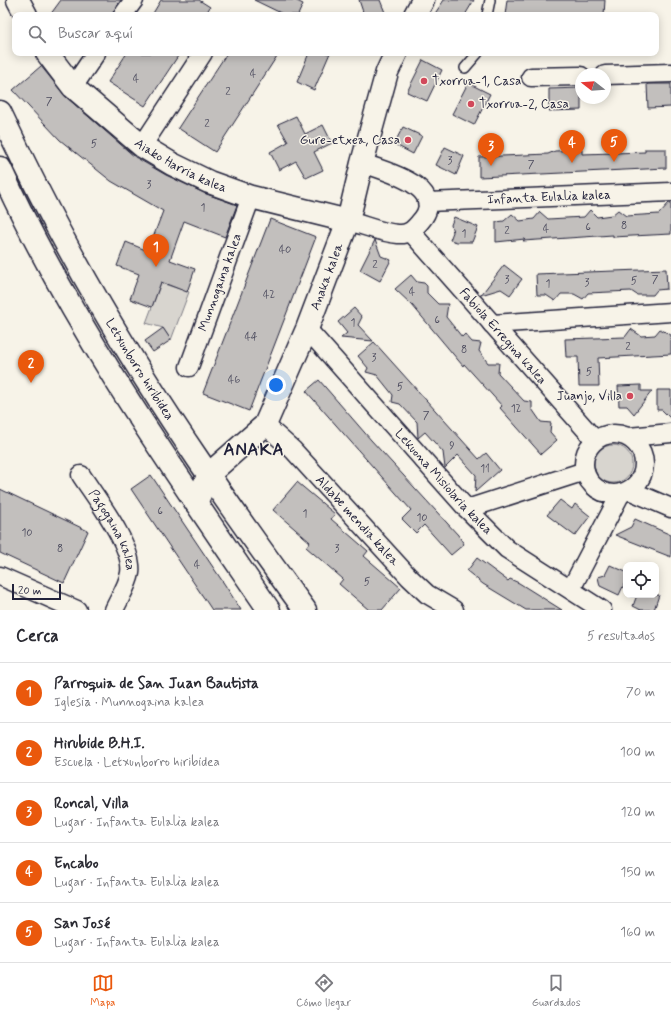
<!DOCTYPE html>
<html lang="es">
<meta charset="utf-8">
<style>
:root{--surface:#fff;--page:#f2f2f3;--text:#2b2b33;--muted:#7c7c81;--line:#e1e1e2;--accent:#ea580c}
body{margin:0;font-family:Mynerve,sans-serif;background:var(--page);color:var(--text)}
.controls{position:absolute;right:12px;bottom:12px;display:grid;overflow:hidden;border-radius:8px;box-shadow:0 2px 10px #0003}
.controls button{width:36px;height:36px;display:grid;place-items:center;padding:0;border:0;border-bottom:1px solid var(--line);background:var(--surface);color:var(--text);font:20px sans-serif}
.compass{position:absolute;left:575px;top:68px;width:36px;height:36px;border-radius:50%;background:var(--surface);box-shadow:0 2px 10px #0003;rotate:287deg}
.scale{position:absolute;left:12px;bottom:10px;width:49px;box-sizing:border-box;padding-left:4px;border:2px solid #22223b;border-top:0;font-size:11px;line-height:14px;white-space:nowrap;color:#22223b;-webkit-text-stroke:3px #f7f3e8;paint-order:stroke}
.you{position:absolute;left:276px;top:385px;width:14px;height:14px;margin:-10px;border:3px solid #fff;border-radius:50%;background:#1a73e8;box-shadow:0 0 0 6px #1a73e833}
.badge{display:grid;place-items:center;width:26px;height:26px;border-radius:50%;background:var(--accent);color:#fff;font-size:13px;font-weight:700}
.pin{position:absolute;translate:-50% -33px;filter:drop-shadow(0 1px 2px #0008)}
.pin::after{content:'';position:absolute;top:21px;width:14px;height:12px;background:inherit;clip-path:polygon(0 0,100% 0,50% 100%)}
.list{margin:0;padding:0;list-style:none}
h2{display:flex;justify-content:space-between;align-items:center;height:52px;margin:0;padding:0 16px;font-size:17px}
h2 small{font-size:13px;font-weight:400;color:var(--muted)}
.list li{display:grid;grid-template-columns:26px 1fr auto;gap:12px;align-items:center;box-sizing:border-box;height:60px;padding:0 16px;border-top:1px solid var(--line)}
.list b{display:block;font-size:15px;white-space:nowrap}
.list p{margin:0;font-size:13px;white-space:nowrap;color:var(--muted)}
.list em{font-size:13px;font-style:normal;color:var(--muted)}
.icon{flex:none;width:22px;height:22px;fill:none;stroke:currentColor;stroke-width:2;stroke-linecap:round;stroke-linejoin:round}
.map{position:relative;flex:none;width:671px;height:610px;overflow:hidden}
.search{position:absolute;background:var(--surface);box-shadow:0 2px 10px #0003;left:12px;right:12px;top:12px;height:44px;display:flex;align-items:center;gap:10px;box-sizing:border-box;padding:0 14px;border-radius:8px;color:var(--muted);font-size:15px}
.sheet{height:352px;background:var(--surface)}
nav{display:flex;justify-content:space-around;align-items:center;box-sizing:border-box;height:56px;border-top:1px solid var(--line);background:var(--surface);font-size:11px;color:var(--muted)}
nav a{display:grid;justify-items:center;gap:2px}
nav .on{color:var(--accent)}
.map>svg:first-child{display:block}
</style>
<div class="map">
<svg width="671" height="610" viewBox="0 0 671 610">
<rect width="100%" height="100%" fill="#f7f3e8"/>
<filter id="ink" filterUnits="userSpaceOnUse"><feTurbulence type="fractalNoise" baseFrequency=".025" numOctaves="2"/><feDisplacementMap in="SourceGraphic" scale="8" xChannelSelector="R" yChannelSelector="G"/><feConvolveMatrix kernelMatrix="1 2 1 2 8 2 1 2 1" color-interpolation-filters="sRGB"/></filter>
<g filter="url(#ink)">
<path fill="#d8d5cf" stroke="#7d7c85" d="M161 283 189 292 171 340 163 328 146 323Z
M594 464a19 19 0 1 1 38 0a19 19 0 1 1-38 0Z"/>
<path fill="#c2bfbd" stroke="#22223b" d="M61 0H121L111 15H50Z
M161 0H199L210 7 205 15H152Z
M254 0H295L303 4 298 15H285Z
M359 0H380L386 15H364Z
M444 0H474L465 15H434Z
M507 0H605L604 15H505Z
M127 53H180L145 106 108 82Z
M227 53H279L215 152 178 128Z
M309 53H330L314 90 297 82Z
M423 60 442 70 427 101 407 92Z
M41 66 65 96 135 157 166 175 204 193 237 205 225 237 184 221 170 260 195 269 187 292 161 282 152 307 130 299 139 274 117 266 126 242 148 251 163 211 111 181 60 140 13 90Z
M468 83 490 94 474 125 452 114Z
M647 84H671V107L648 108Z
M581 88V110L549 111V89Z
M296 116 305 134 323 125 332 143 314 152 323 170 306 178 296 161 279 170 270 152 288 142 278 124Z
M403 127 422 136 413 154 394 144Z
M445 147 464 156 456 175 436 165Z
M645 149H666V168L479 177V157L548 154 555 151 582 150V154L645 152Z
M669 203H671V234L613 237V235L523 241 525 239 496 242V222L504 221 512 214 520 221 534 219 540 212 548 219 584 217 590 210 597 217 612 215 618 210 626 216 659 214Z
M454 217 478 227 472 242H457L450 240 453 232 451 225Z
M270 219 316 237 249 411 203 393Z
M375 240 381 256 391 260 380 281 360 270Z
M504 265 522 279 510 295 501 289 481 295Z
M666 269 667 289 657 290 653 295H637L631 291 588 293 583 299 574 294H561L555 301 546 295H537L536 274Z
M411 275 417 282 424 283 427 286V293L438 304H448L446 317 462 337 465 334 472 342 481 343 479 351 488 363H499L498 373 524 401 532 402V409L541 422 551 423 550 432 557 440 541 454 500 408 502 406 464 364 463 366 412 305 395 289Z
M354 308 362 317 358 325 373 341 341 338 347 333 338 322Z
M163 328 171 340 153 352 145 341Z
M631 329 641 336 655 335 660 329 671 335V354L598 358 599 386H579L578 357H566L565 339 625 337Z
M374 342 479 459 486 453 500 470 475 492 476 475 458 455 445 468 443 452 425 432 418 438 417 422 400 404 392 402 393 395 377 375 366 372 368 368 358 356Z
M319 380 371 440 458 535 464 544 451 555 424 525 416 533 402 519 411 510 306 391Z
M641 385V391H652L634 414 627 406H619L618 386Z
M657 390H671V419L662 410H657Z
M151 475 225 585 241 610H212L131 489Z
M297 482 335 514 331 519 368 551 364 556 401 588 382 610H369L339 584 343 579 306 547 310 542 273 510Z
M0 489 88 531 64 583 0 553Z
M560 500 572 509 575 504 590 516 575 536 547 515Z
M635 519 671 535V557L615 535 631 527Z
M477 558 508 581 510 579 519 583 562 610H526L483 584 467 571Z
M610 565 626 572V580L619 595 600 586 598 577 605 575Z
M637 595H659L654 610H641L633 606Z"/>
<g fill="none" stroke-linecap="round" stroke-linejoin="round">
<g stroke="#22223b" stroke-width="12">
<path id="service" d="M487 15 490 0
M465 68 478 53"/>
</g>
<g stroke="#22223b" stroke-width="21">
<g id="minor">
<path d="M123 15 134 0"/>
<path d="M605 75 671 73"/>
<path d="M531 77 581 76"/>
<path d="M73 87 96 53"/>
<path d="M142 146 203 53"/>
<path id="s1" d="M427 202 671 192"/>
<path d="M348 221C364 225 382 233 398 234 408 235 413 230 419 223 452 188 385 171 362 163"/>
<path id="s2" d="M411 232 595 440"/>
<path d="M492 324 671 312"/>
<path id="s3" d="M307 329 467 509 507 549 602 610"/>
<path id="s4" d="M189 367 251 197"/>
<path id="s5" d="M265 425 293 450 409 577 427 594 454 610"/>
<circle cx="614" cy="464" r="30"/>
<path d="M629 437 671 433"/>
<path id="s6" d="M81 475C96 498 134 547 130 573 128 585 119 599 114 610"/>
<path d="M629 490 671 508"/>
<path d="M467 509 585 471"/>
<path d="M0 576 77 610"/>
<path d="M571 589 621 493"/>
</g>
</g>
<g stroke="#22223b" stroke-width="25">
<g id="tertiary">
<path d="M18 0 26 15"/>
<path d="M415 15 423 0"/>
<path id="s7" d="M47 53 73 87 142 146 172 164 209 182 251 197 348 221"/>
<path id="s8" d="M196 503 209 474 265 425 307 329 348 221 362 163 387 72 396 53"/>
</g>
</g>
<g stroke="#22223b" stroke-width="25">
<g id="secondary">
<path id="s9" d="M0 112C31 178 64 243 101 306 162 411 233 512 305 610"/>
<path d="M0 168C71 325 172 468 269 610"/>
</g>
</g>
<use href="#service" stroke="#f7f3e8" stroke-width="9"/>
<use href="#minor" stroke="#f7f3e8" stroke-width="18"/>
<use href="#tertiary" stroke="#f7f3e8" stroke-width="22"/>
<use href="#secondary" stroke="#f7f3e8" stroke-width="22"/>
</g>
</g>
<g fill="#d1495b" stroke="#f7f3e8" stroke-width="1.5">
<circle cx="424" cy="81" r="4"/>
<circle cx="471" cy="104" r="4"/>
<circle cx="408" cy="140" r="4"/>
<circle cx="630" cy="396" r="4"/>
</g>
<g text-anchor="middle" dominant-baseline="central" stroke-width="3" stroke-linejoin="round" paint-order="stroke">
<g font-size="11" fill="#4a495c">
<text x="253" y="74">4</text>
<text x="136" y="79">4</text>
<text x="228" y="92">2</text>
<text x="49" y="102">7</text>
<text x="207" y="124">2</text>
<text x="94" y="144">5</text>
<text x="450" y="161">3</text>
<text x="531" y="165">7</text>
<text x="149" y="185">3</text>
<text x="203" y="208">1</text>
<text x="624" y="226">8</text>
<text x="588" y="227">6</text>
<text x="546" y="229">4</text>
<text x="507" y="231">2</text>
<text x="464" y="234">1</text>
<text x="285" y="250">40</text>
<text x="375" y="265">2</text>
<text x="507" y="280">3</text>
<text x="655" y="280">7</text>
<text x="634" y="281">5</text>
<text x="587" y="283">3</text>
<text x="548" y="284">1</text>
<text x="412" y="292">4</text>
<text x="269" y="295">42</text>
<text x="437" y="320">6</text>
<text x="353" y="323">1</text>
<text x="251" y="337">44</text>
<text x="628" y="347">2</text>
<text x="464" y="350">8</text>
<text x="374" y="358">3</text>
<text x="589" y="372">5</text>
<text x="234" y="380">46</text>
<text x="400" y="387">5</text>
<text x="516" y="409">12</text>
<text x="426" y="416">7</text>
<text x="452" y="446">9</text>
<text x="485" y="469">11</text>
<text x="160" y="511">6</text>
<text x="305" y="514">1</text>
<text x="422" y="518">10</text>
<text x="27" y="533">10</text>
<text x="60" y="549">8</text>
<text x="337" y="549">3</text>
<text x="197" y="565">4</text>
<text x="367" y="582">5</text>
</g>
<g font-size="13" fill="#22223b" stroke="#f7f3e8" text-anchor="start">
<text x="432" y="81">Txorrua-1, Casa</text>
<text x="479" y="104">Txorrua-2, Casa</text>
<text x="400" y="140" text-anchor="end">Gure-etxea, Casa</text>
<text x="622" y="396" text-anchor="end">Juanjo, Villa</text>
</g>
<g font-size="13" fill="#22223b" stroke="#f7f3e8">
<text stroke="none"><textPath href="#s7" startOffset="177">Aiako Harria kalea</textPath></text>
<text stroke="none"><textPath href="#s1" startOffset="122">Infanta Eulalia kalea</textPath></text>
<text stroke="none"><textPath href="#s8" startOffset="267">Anaka kalea</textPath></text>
<text stroke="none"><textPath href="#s4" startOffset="90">Munnogaina kalea</textPath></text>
<text stroke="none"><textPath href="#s2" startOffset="139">Fabiola Erregina kalea</textPath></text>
<text stroke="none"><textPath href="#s9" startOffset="293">Letxunborro hiribidea</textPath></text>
<text stroke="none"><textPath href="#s3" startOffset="205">Lekuona Misiolaria kalea</textPath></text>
<text stroke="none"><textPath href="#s5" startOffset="133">Aldabe mendia kalea</textPath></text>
<text stroke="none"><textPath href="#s6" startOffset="64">Pagogaina kalea</textPath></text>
</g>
<g font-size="17" font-weight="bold" letter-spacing="1" fill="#22223b" stroke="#f7f3e8">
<text x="254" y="450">ANAKA</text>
</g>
</g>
</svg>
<div class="controls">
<button><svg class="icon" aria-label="locate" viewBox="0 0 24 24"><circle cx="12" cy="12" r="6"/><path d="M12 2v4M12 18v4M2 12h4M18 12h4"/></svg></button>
</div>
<svg class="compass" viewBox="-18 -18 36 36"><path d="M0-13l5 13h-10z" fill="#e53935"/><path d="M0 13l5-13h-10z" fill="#7c7c81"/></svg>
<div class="scale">20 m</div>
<div class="you"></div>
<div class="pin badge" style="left:156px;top:267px">1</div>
<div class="pin badge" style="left:31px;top:383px">2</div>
<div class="pin badge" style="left:491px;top:166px">3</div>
<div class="pin badge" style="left:572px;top:163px">4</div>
<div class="pin badge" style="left:614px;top:162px">5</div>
<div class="search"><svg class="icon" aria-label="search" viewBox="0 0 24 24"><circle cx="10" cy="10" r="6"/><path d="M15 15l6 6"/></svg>Buscar aquí</div>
</div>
<section class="sheet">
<h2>Cerca<small>5 resultados</small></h2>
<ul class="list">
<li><span class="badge">1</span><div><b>Parroquia de San Juan Bautista</b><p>Iglesia · Munnogaina kalea</p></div><em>70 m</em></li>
<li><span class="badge">2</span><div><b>Hirubide B.H.I.</b><p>Escuela · Letxunborro hiribidea</p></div><em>100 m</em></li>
<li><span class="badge">3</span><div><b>Roncal, Villa</b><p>Lugar · Infanta Eulalia kalea</p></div><em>120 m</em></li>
<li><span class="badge">4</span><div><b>Encabo</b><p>Lugar · Infanta Eulalia kalea</p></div><em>150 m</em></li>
<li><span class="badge">5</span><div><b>San José</b><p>Lugar · Infanta Eulalia kalea</p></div><em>160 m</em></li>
</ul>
</section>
<nav>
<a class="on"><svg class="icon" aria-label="map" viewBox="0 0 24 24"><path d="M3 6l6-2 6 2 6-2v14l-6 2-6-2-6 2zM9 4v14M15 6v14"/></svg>Mapa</a>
<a><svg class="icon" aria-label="directions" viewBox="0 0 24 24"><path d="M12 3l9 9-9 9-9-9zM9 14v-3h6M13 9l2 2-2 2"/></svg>Cómo llegar</a>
<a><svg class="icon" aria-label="saved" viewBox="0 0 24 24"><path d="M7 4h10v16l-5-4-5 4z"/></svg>Guardados</a>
</nav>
